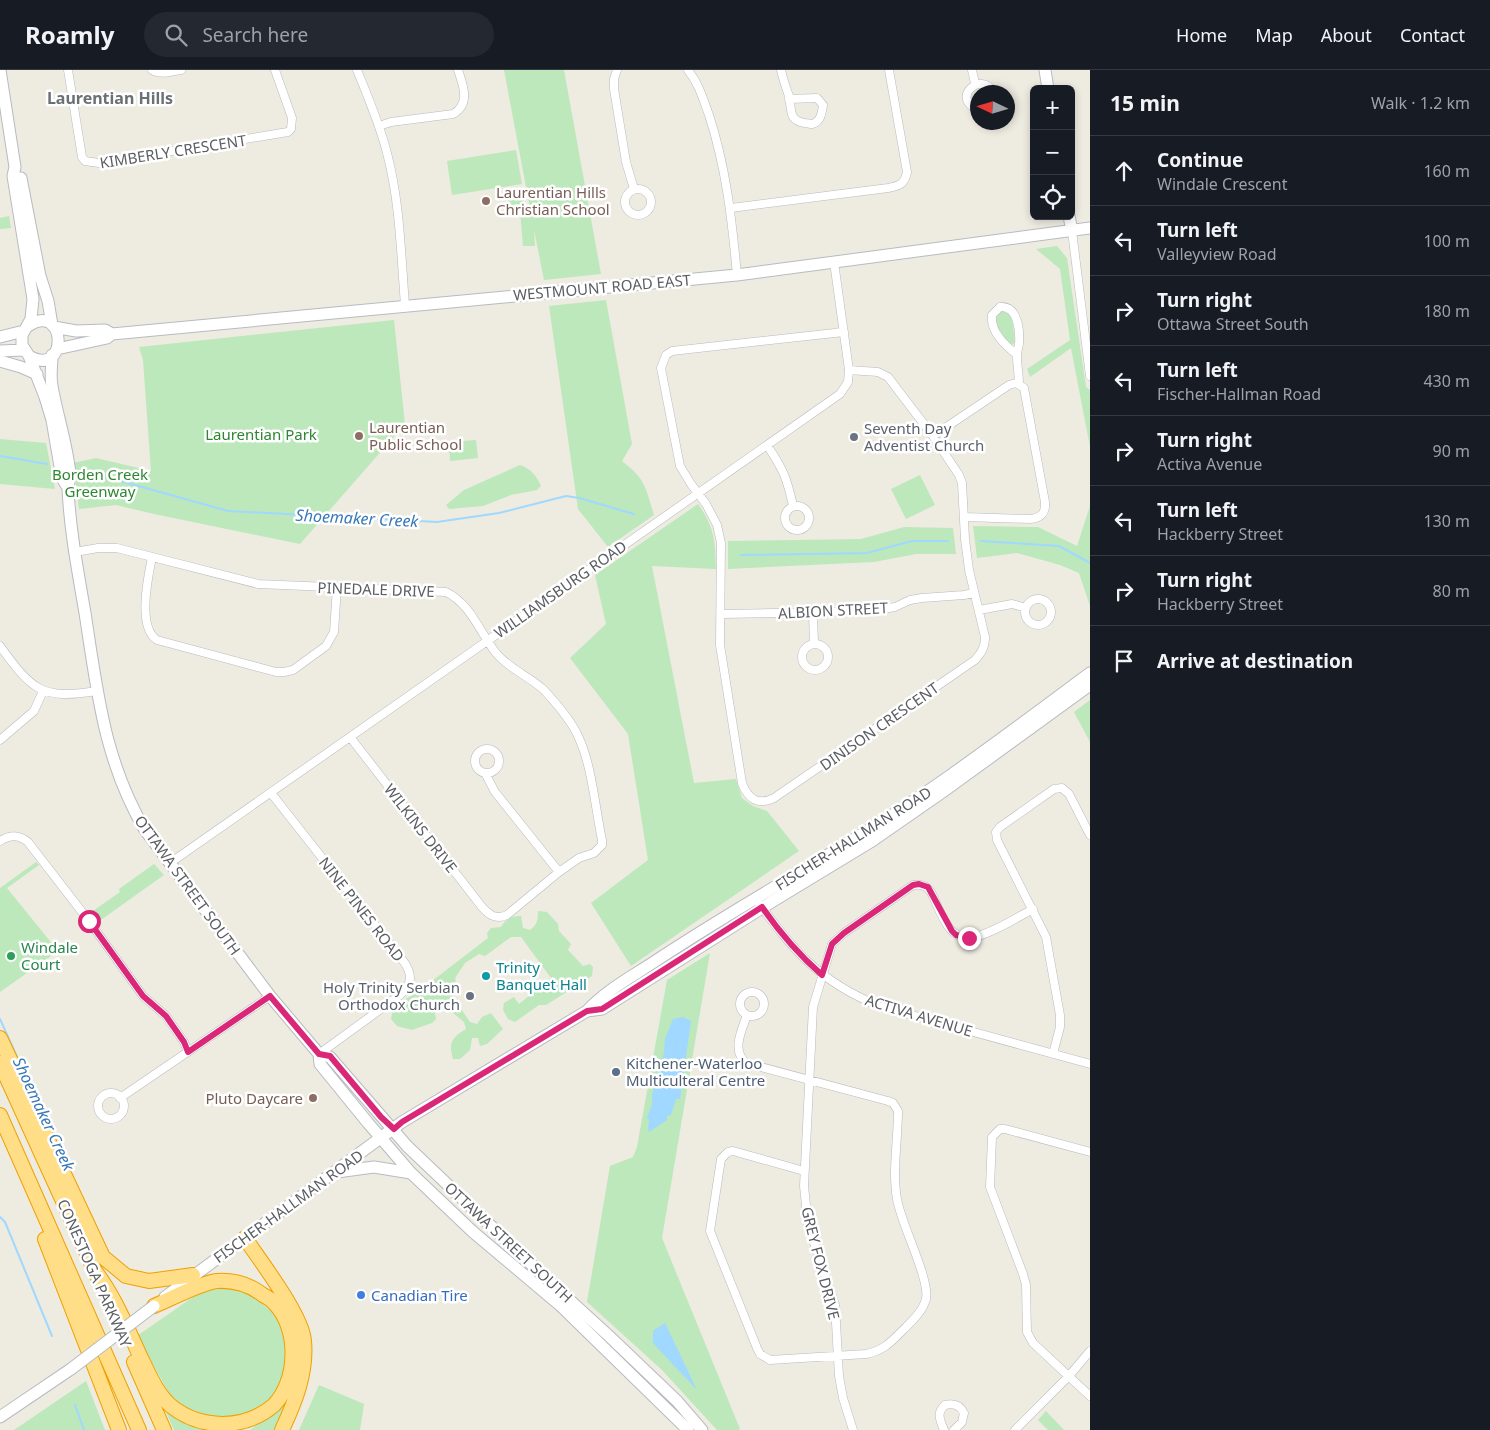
<!DOCTYPE html>
<meta charset="utf-8">
<style>
:root{--surface:#171b24;--page:#242831;--text:#f1f3f6;--muted:#9ea1a6;--line:#363941}
body{margin:0;font-family:"Noto Sans",sans-serif;background:var(--page);color:var(--text)}
.controls{position:absolute;right:15px;top:15px;display:grid;overflow:hidden;border-radius:8px;box-shadow:0 2px 8px #0003}
.controls button{width:45px;height:45px;display:grid;place-items:center;padding:0;border:0;border-bottom:1px solid var(--line);background:var(--surface);color:var(--text);font:25px sans-serif}
.compass{position:absolute;left:970px;top:15px;width:45px;height:45px;border-radius:50%;background:var(--surface);box-shadow:0 2px 8px #0003;rotate:274deg}
.stop{position:absolute;width:15px;height:15px;margin:-11px;border:4px solid #db2777;border-radius:50%;background:#fff}
.stop.end{background:#db2777;border-color:#fff;box-shadow:0 1px 5px #0008}
.list{margin:0;padding:0;list-style:none}
h2{display:flex;justify-content:space-between;align-items:center;height:65px;margin:0;padding:0 20px;font-size:21px}
h2 small{font-size:16px;font-weight:400;color:var(--muted)}
.list li{display:grid;grid-template-columns:32px 1fr auto;gap:15px;align-items:center;box-sizing:border-box;height:70px;padding:0 20px;border-top:1px solid var(--line)}
.list b{display:block;font-size:19px;white-space:nowrap}
.list p{margin:0;font-size:16px;white-space:nowrap;color:var(--muted)}
.list em{font-size:16px;font-style:normal;color:var(--muted)}
.icon{flex:none;width:28px;height:28px;fill:none;stroke:currentColor;stroke-width:2;stroke-linecap:round;stroke-linejoin:round}
.map{position:relative;flex:none;width:1090px;height:1360px;overflow:hidden}
header{display:flex;align-items:center;gap:30px;box-sizing:border-box;height:70px;padding:0 25px;background:var(--surface);border-bottom:1px solid var(--line)}
header strong{font-size:24px}
nav{display:flex;gap:28px;margin-inline-start:auto;font-size:18px}
.search{width:350px;height:45px;background:var(--page);display:flex;align-items:center;gap:12px;box-sizing:border-box;padding:0 18px;border-radius:28px;color:var(--muted);font-size:19px}
main{display:flex}
aside{flex:1;background:var(--surface)}
.map>svg:first-child{display:block}
</style>
<header>
<strong>Roamly</strong>
<div class="search"><svg class="icon" aria-label="search" viewBox="0 0 24 24"><circle cx="10" cy="10" r="6"/><path d="M15 15l6 6"/></svg>Search here</div>
<nav><a>Home</a><a>Map</a><a>About</a><a>Contact</a></nav>
</header>
<main>
<div class="map">
<svg width="1090" height="1360" viewBox="0 0 1090 1360">
<rect width="100%" height="100%" fill="#eeebe1"/>
<path fill="#bce8bc" d="M504 0H564L601 204 544 210 534 160 535 176H523L520 141 530 138Z
M516 80 522 114 452 125 447 91Z
M522 118 524 134 508 136 507 122Z
M9 146 11 158 0 159V148Z
M1057 176 1067 188 1086 317 1090 320V377L1071 278 1030 307 1027 299 1070 270 1060 199 1036 179Z
M606 230 632 374 622 391C646 410 645 416 654 445L608 477 578 439 549 236Z
M1003 241C1015 244 1013 262 1015 272L1012 275H1010L995 254 994 247Z
M394 250 405 354 300 474 154 444 116 435 79 439 73 393 96 388 151 401 143 290 139 277Z
M0 369 46 373 55 419 0 414Z
M476 370 478 388 450 391 449 372Z
M520 395C531 399 536 405 541 416L537 420 511 425 483 436 449 439 446 435 464 420Z
M920 405 935 435 906 449 891 419Z
M698 434C715 458 715 471 716 499L652 496 694 713 736 709 742 728 753 736 767 741 799 781 631 896 591 833 648 790 628 664 570 588 606 554 595 505Z
M1090 436V536L1079 503 1060 495 1017 483 977 488 973 456 1038 457 1077 476Z
M904 457 953 458 956 484H916L874 492 728 499V471L861 469Z
M1090 630V672L1074 642Z
M36 792 39 795 7 818 58 881 0 922V818Z
M154 794 164 805 98 852 90 843 120 822 119 819Z
M538 841 547 842 558 854 559 861 571 874 568 880 583 896 590 894 593 897 592 906 546 935H539L515 952 508 949 503 940 504 933 514 927 519 934 551 908 521 867H511L485 886 479 884 465 893 455 908 456 911 449 917 452 920 454 929 470 952 477 954 482 947 491 943 503 959 487 974 480 976 478 968H472L470 980 460 989H453C448 972 452 968 466 959L464 952 447 938 435 942 436 949 432 953 412 960 397 956 391 949 393 939 399 933 411 926 415 919 432 911 488 868 487 863 491 858 501 857C506 849 511 846 521 846L523 858 530 860C537 855 538 850 538 841Z
M710 883 662 1168 740 1359 738 1360H717L662 1300 587 1232 610 1096 633 1087 637 1077 667 910Z
M227 1218 252 1225 277 1246 288 1280 281 1317 270 1329 253 1340 234 1348 215 1349 185 1338 170 1325 137 1266 203 1220Z
M86 1311 105 1360H14Z
M319 1315 364 1334 360 1360H299Z
M291 1325 275 1360H250L276 1341Z
M165 1340 184 1353 205 1360H174Z
M1046 1341 1064 1360H1048L1038 1350Z"/>
<path fill="#a0d8ff" d="M683 947 691 951 680 1029H676L671 1045 667 1046V1050L649 1062 648 1059 649 1050 647 1048 652 1034V1025L664 983 665 969 673 949Z
M665 1253 697 1320 653 1273V1261Z"/>
<g fill="none" stroke-linecap="round" stroke-linejoin="round">
<path stroke="#a0d8ff" stroke-width="2" d="M0 386 47 394
M81 400 228 441 437 452 499 443 566 426 579 428 634 444
M981 471 1059 476 1090 493
M741 485 867 483 912 471H948
M0 949 40 1038
M0 1147 5 1152 52 1266
M75 1335 84 1360"/>
<g stroke="#b7babf" stroke-width="9">
<path id="street" d="M68 0 82 87 85 91 99 93 288 62 291 59 292 48 275 0
M152 0C161 5 171 2 181 0
M357 0C368 27 380 55 387 83 400 132 401 185 405 235
M617 0 614 9V19L626 92 634 119
M688 0C699 14 703 29 709 45 726 97 732 150 737 205
M781 0C783 9 786 18 789 26 792 39 788 51 805 53 807 53 810 54 812 54 821 52 822 42 823 35L817 28 789 29
M972 0 975 13
M978 39C950 29 981 0 993 22
M379 56 391 52 453 44C471 34 463 15 458 0
M625 132a13 13 0 1 1 26 0a13 13 0 1 1-26 0Z
M731 138 888 118C899 116 905 114 907 102L889 0
M1072 161 1090 306
M844 262 672 281 666 285 661 298 680 396 691 414 706 434 717 455 721 473 720 575 742 713C748 729 758 736 774 728L975 590C982 582 985 577 985 567L969 500 965 469 962 413 959 405 933 366 888 307 878 302 849 300
M1017 285C1005 275 990 262 992 245L1000 237C1018 235 1020 261 1019 274 1018 278 1017 282 1017 286 1017 296 1019 304 1019 314
M933 366 1009 315 1016 313 1024 318 1045 432C1046 443 1041 448 1030 449L964 447
M767 375C783 399 787 408 793 436
M785 448a12 12 0 1 1 24 0a12 12 0 1 1-24 0Z
M75 482 98 478H117L258 514 446 522C471 534 480 563 496 583 509 599 529 606 544 620 556 633 571 650 578 666 592 695 595 737 602 770V775L594 783 579 788 559 802 507 845C496 850 489 845 482 837L350 667
M152 487C148 507 137 557 157 570L276 602H284L293 600 326 576 334 562 337 517
M1025 542a13 13 0 1 1 26 0a13 13 0 1 1-26 0Z
M979 540 1012 534 1026 538
M813 543 814 574
M721 544 870 541 895 537 910 530 922 528 964 525 974 523
M802 587a13 13 0 1 1 26 0a13 13 0 1 1-26 0Z
M0 576C32 620 41 630 97 621
M0 670 34 641 43 621
M475 691a12 12 0 1 1 24 0a12 12 0 1 1-24 0Z
M485 703 495 722 559 802
M271 723 404 892C413 905 412 914 400 925L319 984
M0 771C10 765 18 764 28 772L89 851 143 926 166 946 184 972 188 982
M170 793 840 324 848 312 849 300 834 192
M755 828C793 880 818 911 879 936L1090 994
M740 934a12 12 0 1 1 24 0a12 12 0 1 1-24 0Z
M747 945C742 960 731 980 746 993L888 1031 893 1033 898 1041C898 1070 892 1101 897 1129 901 1154 930 1209 926 1229 923 1241 912 1251 903 1260 891 1272 883 1281 866 1284L770 1290 760 1284 757 1278 710 1161 721 1089 728 1082 733 1081 804 1101
M1053 984 1060 957V945L1046 867 997 770 996 762 1000 757 1054 719 1062 718 1069 724 1090 765
M98 1036a13 13 0 1 1 26 0a13 13 0 1 1-26 0Z
M120 1028 270 926
M1090 1082 1005 1059H1000L992 1067 990 1117 1023 1204 1026 1215 1027 1262 1033 1273 1090 1326
M853 1360 843 1328 839 1306 835 1235 808 1155 804 1116 813 937 832 874 844 863 913 815C921 814 926 815 931 822 937 834 942 850 951 860 956 865 961 868 968 868 984 868 1018 847 1033 839
M944 1360C940 1350 936 1343 945 1335 954 1333 960 1335 964 1343L962 1352 954 1360
M1015 1360 1069 1306 1090 1281"/>
</g>
<g stroke="#b7bbc1" stroke-width="13">
<path id="secondary" d="M0 0 15 97 13 106 33 229 31 249 22 265V275L29 286 45 327 52 350 62 408 68 418
M1045 0 1048 19
M21 108 40 206 48 231 52 255
M1069 146 1072 161
M28 256C67 230 69 309 29 286
M54 257 76 261 105 260 112 264
M112 264 737 205 1090 158
M0 267 24 261
M57 279 107 268 112 264
M0 281 24 280
M52 285C52 295 50 306 52 316 57 345 67 374 70 404 70 409 68 414 68 419 70 461 78 502 85 543 97 620 104 691 145 760L270 926 319 984 320 994 368 1053 411 1103 473 1162 561 1236 688 1360
M0 291 21 297 37 304
M587 941 602 939 773 831 872 771 944 721 1090 615
M319 984 330 987 407 1076 552 1214 609 1266 677 1331 702 1360
M337 1102 374 1097 411 1103
M165 1227 402 1052 587 941C606 920 633 906 657 890 717 850 779 815 841 777 928 725 1009 663 1090 603
M0 1347 71 1299"/>
</g>
<g stroke="#efa000" stroke-width="16">
<path id="highway" d="M0 968 103 1187 126 1206 149 1211 193 1205
M0 993 99 1210
M0 1045 139 1360
M245 1168C261 1192 302 1245 304 1271 307 1303 295 1332 282 1360
M45 1169 119 1360
M95 1201C115 1227 127 1258 141 1288 149 1304 157 1324 171 1336 201 1360 245 1360 274 1335 298 1310 299 1259 275 1234 272 1230 267 1227 263 1225 249 1214 235 1210 217 1211 200 1213 171 1229 154 1236
M134 1292 164 1360"/>
</g>
<use href="#street" stroke="#fff" stroke-width="8"/>
<use href="#secondary" stroke="#fff" stroke-width="11"/>
<use href="#highway" stroke="#ffde87" stroke-width="14"/>
<g stroke="#b7bbc1" stroke-width="13" stroke-linecap="butt">
<path id="secondary-bridge" d="M71 1299 154 1236"/>
</g>
<use href="#secondary-bridge" stroke="#fff" stroke-width="11"/>
</g>
<g fill="none" stroke-linecap="round" stroke-linejoin="round">
<path stroke="#db2777" stroke-width="6" d="M89 851 143 926 166 946 184 972 188 982 270 926 319 984 330 986 381 1047 394 1059 402 1052 587 941 602 939 762 837C780 863 799 885 822 905L832 874 844 863 913 815 919 814 928 817 952 861 956 865 969 868"/>
</g>
<g fill="#8d6e63" stroke="#fff" stroke-width="2">
<circle cx="486" cy="131" r="5"/>
<circle cx="359" cy="366" r="5"/>
<circle cx="313" cy="1028" r="5"/>
</g>
<g fill="#6b7280" stroke="#fff" stroke-width="2">
<circle cx="854" cy="367" r="5"/>
<circle cx="470" cy="926" r="5"/>
</g>
<circle fill="#2e9e5b" stroke="#fff" stroke-width="2" cx="11" cy="886" r="5"/>
<circle fill="#0f9aa8" stroke="#fff" stroke-width="2" cx="486" cy="906" r="5"/>
<circle fill="#5c6f8a" stroke="#fff" stroke-width="2" cx="616" cy="1002" r="5"/>
<circle fill="#3f7fe0" stroke="#fff" stroke-width="2" cx="361" cy="1225" r="5"/>
<g text-anchor="middle" dominant-baseline="central" stroke-width="5" stroke-linejoin="round" paint-order="stroke">
<g font-size="15" fill="#5a5e63" stroke="#fff">
<text transform="translate(173 81) rotate(-9)">KIMBERLY CRESCENT</text>
<text transform="translate(602 217) rotate(-5)">WESTMOUNT ROAD EAST</text>
<text transform="translate(376 519) rotate(2)">PINEDALE DRIVE</text>
<text transform="translate(560 519) rotate(-35)">WILLIAMSBURG ROAD</text>
<text transform="translate(833 540) rotate(-3)">ALBION STREET</text>
<text transform="translate(879 656) rotate(-35)">DINISON CRESCENT</text>
<text transform="translate(421 758) rotate(52)">WILKINS DRIVE</text>
<text transform="translate(853 768) rotate(-32)">FISCHER-HALLMAN ROAD</text>
<text transform="translate(188 815) rotate(54)">OTTAWA STREET SOUTH</text>
<text transform="translate(362 839) rotate(52)">NINE PINES ROAD</text>
<text transform="translate(919 945) rotate(17)">ACTIVA AVENUE</text>
<text transform="translate(288 1136) rotate(-36)">FISCHER-HALLMAN ROAD</text>
<text transform="translate(509 1172) rotate(43)">OTTAWA STREET SOUTH</text>
<text transform="translate(821 1193) rotate(76)">GREY FOX DRIVE</text>
<text transform="translate(95 1203) rotate(66)">CONESTOGA PARKWAY</text>
</g>
<g font-size="15" fill="#785e54" stroke="#fff" text-anchor="start">
<text x="496" y="122">Laurentian Hills<tspan x="496" dy="17">Christian School</tspan></text>
<text x="369" y="357">Laurentian<tspan x="369" dy="17">Public School</tspan></text>
<text x="303" y="1028" text-anchor="end">Pluto Daycare</text>
</g>
<g font-size="15" fill="#5b616d" stroke="#fff" text-anchor="start">
<text x="864" y="358">Seventh Day<tspan x="864" dy="17">Adventist Church</tspan></text>
<text x="460" y="917" text-anchor="end">Holy Trinity Serbian<tspan x="460" dy="17">Orthodox Church</tspan></text>
</g>
<g font-size="15" fill="#2e8631" stroke="#fff">
<text x="261" y="364">Laurentian Park</text>
<text x="100" y="404">Borden Creek<tspan x="100" dy="17">Greenway</tspan></text>
</g>
<g font-size="15" fill="#27864d" stroke="#fff" text-anchor="start">
<text x="21" y="877">Windale<tspan x="21" dy="17">Court</tspan></text>
</g>
<g font-size="15" fill="#0d838f" stroke="#fff" text-anchor="start">
<text x="496" y="897">Trinity<tspan x="496" dy="17">Banquet Hall</tspan></text>
</g>
<g font-size="15" fill="#4e5e75" stroke="#fff" text-anchor="start">
<text x="626" y="993">Kitchener-Waterloo<tspan x="626" dy="17">Multiculteral Centre</tspan></text>
</g>
<g font-size="15" fill="#366cbe" stroke="#fff" text-anchor="start">
<text x="371" y="1225">Canadian Tire</text>
</g>
<g font-size="16" font-weight="bold" fill="#6b7075" stroke="#fff">
<text x="110" y="28">Laurentian Hills</text>
</g>
<g font-size="16" font-style="italic" fill="#3778b8" stroke="#fff">
<text transform="translate(357 448) rotate(3)">Shoemaker Creek</text>
<text transform="translate(44 1044) rotate(65)">Shoemaker Creek</text>
</g>
</g>
</svg>
<div class="controls">
<button>+</button>
<button>−</button>
<button><svg class="icon" aria-label="locate" viewBox="0 0 24 24"><circle cx="12" cy="12" r="6"/><path d="M12 2v4M12 18v4M2 12h4M18 12h4"/></svg></button>
</div>
<svg class="compass" viewBox="-18 -18 36 36"><path d="M0-13l5 13h-10z" fill="#e53935"/><path d="M0 13l5-13h-10z" fill="#9ea1a6"/></svg>
<div class="stop" style="left:89px;top:851px"></div>
<div class="stop end" style="left:969px;top:868px"></div>
</div>
<aside>
<h2>15 min<small>Walk · 1.2 km</small></h2>
<ul class="list">
<li><svg class="icon" aria-label="ahead" viewBox="0 0 24 24"><path d="M12 20V5M6 11l6-6 6 6"/></svg><div><b>Continue</b><p>Windale Crescent</p></div><em>160 m</em></li>
<li><svg class="icon" aria-label="left" viewBox="0 0 24 24"><path d="M17 20v-9H6M10 6l-5 5 5 5"/></svg><div><b>Turn left</b><p>Valleyview Road</p></div><em>100 m</em></li>
<li><svg class="icon" aria-label="right" viewBox="0 0 24 24"><path d="M7 20v-9h11M14 6l5 5-5 5"/></svg><div><b>Turn right</b><p>Ottawa Street South</p></div><em>180 m</em></li>
<li><svg class="icon" aria-label="left" viewBox="0 0 24 24"><path d="M17 20v-9H6M10 6l-5 5 5 5"/></svg><div><b>Turn left</b><p>Fischer-Hallman Road</p></div><em>430 m</em></li>
<li><svg class="icon" aria-label="right" viewBox="0 0 24 24"><path d="M7 20v-9h11M14 6l5 5-5 5"/></svg><div><b>Turn right</b><p>Activa Avenue</p></div><em>90 m</em></li>
<li><svg class="icon" aria-label="left" viewBox="0 0 24 24"><path d="M17 20v-9H6M10 6l-5 5 5 5"/></svg><div><b>Turn left</b><p>Hackberry Street</p></div><em>130 m</em></li>
<li><svg class="icon" aria-label="right" viewBox="0 0 24 24"><path d="M7 20v-9h11M14 6l5 5-5 5"/></svg><div><b>Turn right</b><p>Hackberry Street</p></div><em>80 m</em></li>
<li><svg class="icon" aria-label="arrive" viewBox="0 0 24 24"><path d="M6 21V4h12l-3 4 3 4H6"/></svg><div><b>Arrive at destination</b></div></li>
</ul>
</aside>
</main>
